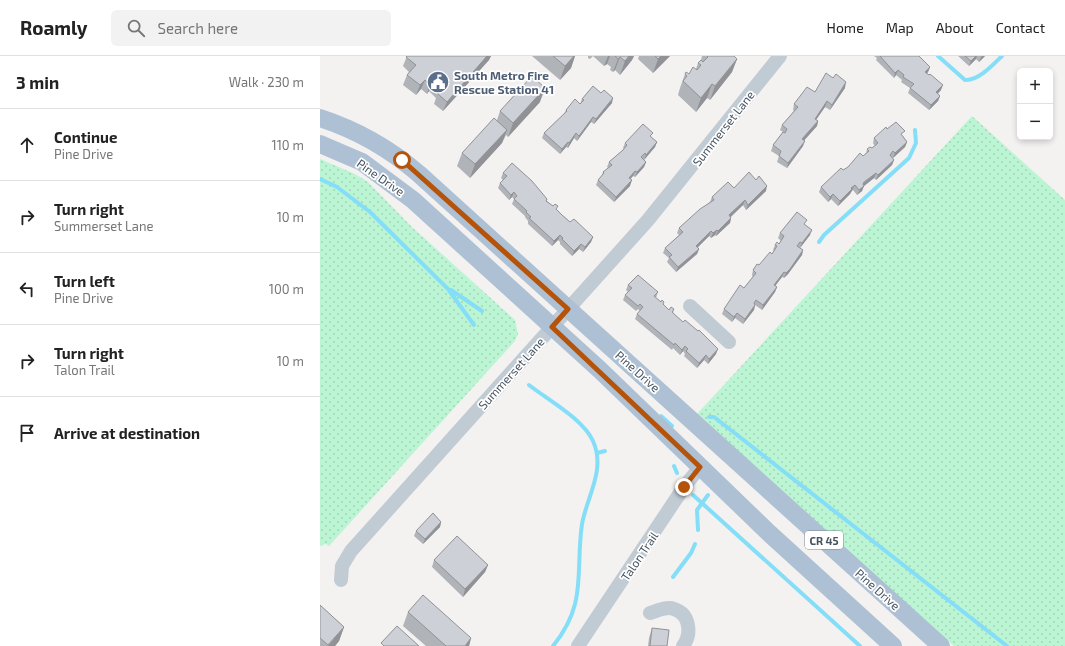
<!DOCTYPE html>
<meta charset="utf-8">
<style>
:root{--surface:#fff;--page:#f2f2f2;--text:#222;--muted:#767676;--line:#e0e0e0}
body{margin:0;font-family:"Exo 2",sans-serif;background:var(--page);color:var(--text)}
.controls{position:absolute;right:12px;top:12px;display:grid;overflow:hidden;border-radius:6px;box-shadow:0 2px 6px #0003}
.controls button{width:36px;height:36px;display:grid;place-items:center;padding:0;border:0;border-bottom:1px solid var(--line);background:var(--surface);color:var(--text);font:20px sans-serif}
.stop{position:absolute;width:12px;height:12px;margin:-9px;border:3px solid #b45309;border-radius:50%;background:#fff}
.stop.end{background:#b45309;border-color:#fff;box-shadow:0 1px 4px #0008}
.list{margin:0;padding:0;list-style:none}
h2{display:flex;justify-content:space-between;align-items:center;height:52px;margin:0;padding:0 16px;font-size:17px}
h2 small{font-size:13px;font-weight:400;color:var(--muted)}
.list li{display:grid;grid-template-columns:26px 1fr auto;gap:12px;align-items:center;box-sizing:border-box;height:72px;padding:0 16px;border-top:1px solid var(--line)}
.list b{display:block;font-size:15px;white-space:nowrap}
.list p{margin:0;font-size:13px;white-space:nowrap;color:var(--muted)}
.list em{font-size:13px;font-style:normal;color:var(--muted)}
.icon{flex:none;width:22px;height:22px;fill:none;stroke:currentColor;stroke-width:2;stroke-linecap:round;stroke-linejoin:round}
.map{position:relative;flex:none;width:745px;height:590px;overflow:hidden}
header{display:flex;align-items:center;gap:24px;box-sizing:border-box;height:56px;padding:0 20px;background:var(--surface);border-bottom:1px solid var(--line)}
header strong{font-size:19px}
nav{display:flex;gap:22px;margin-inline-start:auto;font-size:14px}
.search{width:280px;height:36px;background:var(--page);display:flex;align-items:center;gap:10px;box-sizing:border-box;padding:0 14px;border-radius:6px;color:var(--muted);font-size:15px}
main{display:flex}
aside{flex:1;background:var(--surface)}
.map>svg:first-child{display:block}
</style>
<header>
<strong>Roamly</strong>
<div class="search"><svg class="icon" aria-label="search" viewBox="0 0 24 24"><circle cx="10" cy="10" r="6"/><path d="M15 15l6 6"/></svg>Search here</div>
<nav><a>Home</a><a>Map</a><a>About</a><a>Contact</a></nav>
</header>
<main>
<aside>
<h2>3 min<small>Walk · 230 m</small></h2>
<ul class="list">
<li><svg class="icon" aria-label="ahead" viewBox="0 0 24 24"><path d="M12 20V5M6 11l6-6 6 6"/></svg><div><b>Continue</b><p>Pine Drive</p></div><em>110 m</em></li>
<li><svg class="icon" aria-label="right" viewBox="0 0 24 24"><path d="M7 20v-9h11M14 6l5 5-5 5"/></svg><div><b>Turn right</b><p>Summerset Lane</p></div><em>10 m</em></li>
<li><svg class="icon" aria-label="left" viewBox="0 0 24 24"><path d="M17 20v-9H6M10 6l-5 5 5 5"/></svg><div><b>Turn left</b><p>Pine Drive</p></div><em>100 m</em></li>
<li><svg class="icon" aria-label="right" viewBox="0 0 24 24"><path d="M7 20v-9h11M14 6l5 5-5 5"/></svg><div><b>Turn right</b><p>Talon Trail</p></div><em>10 m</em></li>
<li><svg class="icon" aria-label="arrive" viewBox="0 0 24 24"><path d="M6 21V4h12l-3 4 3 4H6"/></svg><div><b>Arrive at destination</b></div></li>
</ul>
</aside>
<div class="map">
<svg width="745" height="590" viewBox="0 0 745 590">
<defs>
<pattern id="grass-dots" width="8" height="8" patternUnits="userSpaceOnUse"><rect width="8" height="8" fill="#bcf5d3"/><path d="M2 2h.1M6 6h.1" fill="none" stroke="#a3d4b8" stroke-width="1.8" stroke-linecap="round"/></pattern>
</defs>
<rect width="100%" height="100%" fill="#f4f1f1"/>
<path fill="url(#grass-dots)" d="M652 60 745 144V590H634L377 358Z
M0 103 35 118 48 126 92 171 195 264 198 278 195 285 9 490 6 488 0 490Z"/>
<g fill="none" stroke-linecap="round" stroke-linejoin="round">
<path stroke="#84def7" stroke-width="4" d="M618 0 645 24C658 25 673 9 682 0
M0 123 17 131 50 156 128 233 154 269
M499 186 504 179 589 102 596 87 595 74
M131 234 162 255
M209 329C228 344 263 363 273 385 286 414 267 440 262 468 255 516 268 547 233 590
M341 360 352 370
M389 361H394L687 590
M277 397 285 395
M354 410 357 417
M373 439 540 590
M378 474 377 454 388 439
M353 521 371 497 375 488"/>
<path stroke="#c1cbd4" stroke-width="14" d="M370 250 409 286
M21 524 22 510 31 495 328 164 460 0
M330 557C337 555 347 550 354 553 370 558 372 578 363 590
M258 590 364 431 380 411"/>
<path stroke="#aec0d3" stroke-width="18" d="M0 62C37 74 70 93 99 118L621 590
M0 88 42 106 93 144 280 314 450 478 573 590"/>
</g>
<path fill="#b0b3b8" d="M87 0H171L169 4 123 55 114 48 116 42 109 35 107 38 101 33 96 39 83 29 87 19 89 16 83 10Z
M212 0H255L251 12 240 24Z
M268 0H273L270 3 268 2Z
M273 0H314L312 4 300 19 295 14 293 16 290 14 291 11 287 8 284 10Z
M319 0H350L333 17 318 3Z
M382 0H414L417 3 412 16 390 44 387 42 376 56 358 39 360 32 365 18H369L376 13 378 7 381 4Z
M554 0H599L610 11 608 16 607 18 621 34 618 38 620 40 618 45 609 54 588 37 590 32 581 26 582 24 576 19 574 22 556 4 557 2Z
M638 0H665L659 6 656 3 649 10Z
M525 32 510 54 505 51 496 64 498 65 497 70 484 84 483 90 467 112 457 106 459 100 451 95 453 89 463 76 460 74 462 69 474 55 473 54 474 48 495 36Z
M262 43 292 47 274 68 271 66 257 85 254 82 248 92 246 91 240 98 222 82 224 77 244 58 246 54 260 48Z
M220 46 188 81 186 79 182 87 150 122 137 110 142 97 177 64 180 55Z
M567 73 583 80 587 86 585 91 573 102 571 100 574 104 572 109 556 124 554 122 544 130 542 135 537 139 533 134 532 135 530 138 518 150 511 143 508 146 499 136 501 131 546 98 547 93 552 92 555 90 553 87 554 82Z
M331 81 337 86 335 91 324 104 326 106 324 111 315 121 313 120 310 123V130L294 146 276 129 278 124 281 121 283 116 288 112 287 111 289 106 304 93 303 92 305 87Z
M183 117 227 143V145L250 166 273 181 271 186 263 196 259 193 252 200 240 188V186L238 184 232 190 208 168V165L205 161V160L192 148 194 143 192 141 189 144 178 132 180 127 183 124 181 122Z
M414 132 446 135 426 154 423 149 411 161V162L410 167 396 180 395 179 391 182 389 180 378 191 379 193 377 198 356 216 347 206 349 202 343 197 345 192 359 179 357 177 359 172 390 146 392 141Z
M485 169 490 179 480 192 483 194 482 199 468 218 464 222 462 221 455 230 457 231 455 236 442 254 435 249 434 254 423 268 415 262 412 266 402 258 404 253 424 232 433 221 432 219 433 214 452 198 454 195 453 194 455 189 459 188 461 185 458 182 460 177Z
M308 229 338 236 336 242 341 246H344L343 248 349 254 354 253 353 257 396 298 388 308 384 304 377 312 364 300 365 298 363 295 360 299 353 292 352 294 315 263 317 258 320 255 318 253 316 255 303 244 305 239 308 236 306 234Z
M121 466 120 471 103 488 94 480 96 475Z
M114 504 168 509 165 516 143 541 112 511Z
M0 549 24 571 19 585 15 590H0Z
M88 556 151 582 149 590H106L83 570Z
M332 572 347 590H328L329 582Z"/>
<path fill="#909296" d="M167 0H171L169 4 123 55 127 46Z
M254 0H255L251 12 240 24 245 10Z
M288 0H290L287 8 284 10Z
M309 0H314L312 4 300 19 305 5Z
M341 0H350L333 17 338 3Z
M656 0H657L656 3 649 10 651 5Z
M662 0H665L659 6 661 1Z
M300 1 295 14 293 16 298 3Z
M417 3 412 16 390 44 395 30Z
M610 11 608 16 603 21 605 16Z
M578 14 576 19 574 22 575 17Z
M105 24 101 33 96 39 100 29Z
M113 25 109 35 107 38 110 28Z
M526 26 525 32 510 54 512 49Z
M392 28 387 42 376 56 381 42Z
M623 29 621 34 614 41 616 36Z
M225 32 220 46 188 81 193 67Z
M620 40 618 45 609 54 611 49Z
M293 42 292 47 274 68 276 63Z
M507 45 505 51 493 68 495 63Z
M273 61 271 66 257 85 259 80Z
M498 65 497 70 481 88 482 83Z
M187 74 182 87 150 122 155 108Z
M256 77 254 82 248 92 249 87Z
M485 85 483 90 467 112 468 107Z
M248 86 246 91 240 98 242 93Z
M337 86 335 91 324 104 326 99Z
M587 86 585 91 573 102 575 97Z
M574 104 572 109 556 124 558 119Z
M326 106 324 111 315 121 317 116Z
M315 115 313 120 307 127 309 122Z
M556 117 554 122 544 130 542 135 537 139 543 128Z
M312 124 310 130 294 146 296 141Z
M535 129 530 138 518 150 520 145Z
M447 130 446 135 426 154 428 149Z
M194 136 192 141 189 144 191 139Z
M513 138 511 143 508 146 510 141Z
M425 144 423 149 407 164 409 159Z
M411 162 410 167 396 180 398 175Z
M397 174 395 179 391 182 393 177Z
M492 174 490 179 480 192 482 187Z
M391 175 389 180 374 195 376 190Z
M240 179 238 184 232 190 234 185Z
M273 181 271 186 263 196 265 191Z
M261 188 259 193 252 200 254 195Z
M379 193 377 198 356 216 358 211Z
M483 194 482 199 468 218 464 222 466 217Z
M464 216 462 221 452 234 454 229Z
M457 231 455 236 442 254 443 249Z
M435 249 434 254 423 268 425 263Z
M417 257 415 262 412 266 414 261Z
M365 290 363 295 360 299 362 294Z
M398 293 396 298 388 308 389 303Z
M386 299 384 304 377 312 379 307Z
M121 466 120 471 103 488 105 483Z
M168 509 165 516 143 541 145 533Z
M24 571 19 585 15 590H8Z
M151 582 149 590H145Z"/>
<path fill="#cdd0d6" stroke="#909296" d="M87 0H167L127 46 118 38 122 33 113 25 110 28 105 24 100 29 87 19 96 9 86 1Z
M233 0H254L245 10Z
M295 0H309L305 5 300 1 298 3Z
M335 0H341L338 3Z
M387 0H414L417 3 395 30 392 28 381 42 363 25 367 20 365 18 366 16 369 18 373 11 377 14 381 9 378 7 381 4 383 6 388 1Z
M560 0H599L610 11 605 16 609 19 610 18 623 29 616 36 620 40 611 49 590 32 594 28 583 21 584 19 578 14 575 17Z
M645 0H656L651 5Z
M506 17 513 22 516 18 526 26 512 49 507 45 495 63 498 65 482 83 485 85 468 107 459 100 461 95 453 89 463 76 465 77 467 73 462 69 478 51 474 48 487 31 495 36Z
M212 20 225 32 193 67 180 55Z
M273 30 281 37 284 34 293 42 276 63 273 61 259 80 256 77 249 87 248 86 242 93 224 77 247 55 246 54 255 43 260 48 264 44 262 43Z
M174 62 187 74 155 108 142 97Z
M576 66 585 75 581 78 587 86 575 97 573 95 570 99 574 104 558 119 556 117 544 126 543 128 544 130 539 134 535 129 531 132 532 133 520 145 513 138 510 141 501 131 521 112 523 114 528 111 540 97 543 100 549 95 547 93 550 91 552 92 558 87 554 82 566 71 567 73Z
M323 68 333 77 330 80 337 86 326 99 325 97 321 101 326 106 317 116 315 115 309 122 312 124 296 141 278 124 284 117 283 116 292 109 289 106 303 94 307 89 305 87Z
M192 107 212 125 227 143 226 145 233 150 235 148 238 150 236 153 242 159 250 166 254 163 273 181 265 191 261 188 254 195 242 183 243 182 240 179 234 185 209 162 211 161 206 156 207 155 194 143 197 140 194 136 191 139 180 127 187 120 183 117Z
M429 116 436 124 439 120 447 130 428 149 425 144 409 159 411 162 398 175 397 174 393 177 391 175 376 190 379 193 358 211 349 201 352 199 345 192 363 176 359 172 380 153 394 144 392 141 408 126 414 132Z
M477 156 487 164 484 168 492 174 482 187 480 186 477 190 483 194 470 213 466 217 464 216 454 229 457 231 443 249 436 244 434 247 435 249 425 263 417 257 414 261 404 253 420 229 424 232 436 217 433 214 437 208 439 209 450 196 452 198 457 190 455 189 457 186 459 188 464 180 460 177Z
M318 219 338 236 334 240 341 246 342 244 344 246 343 248 349 254 351 251 354 253 352 256 363 266 365 264 378 275 379 274 398 293 389 303 386 299 379 307 366 295 368 293 365 290 362 294 355 287 354 289 317 258 323 251 320 248 318 250 305 239 312 232 308 229Z
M113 457 121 466 105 483 96 475Z
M137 480 168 509 145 533 114 504Z
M103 539 151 582 145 590H126L88 556Z
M0 549 24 571 8 589 0 582Z
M77 570 99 590H64L61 587Z
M332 572 349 574 347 590H330Z"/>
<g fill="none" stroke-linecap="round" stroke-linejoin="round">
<path stroke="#b45309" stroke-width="5" d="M82 104 248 253 232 271 380 411 364 431"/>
</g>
<defs>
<g id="civic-disc" transform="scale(1.15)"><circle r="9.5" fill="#5c6f8a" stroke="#fff"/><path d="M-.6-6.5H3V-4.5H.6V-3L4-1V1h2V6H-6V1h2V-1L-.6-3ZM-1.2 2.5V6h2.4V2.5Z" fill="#fff"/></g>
</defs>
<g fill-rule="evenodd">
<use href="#civic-disc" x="118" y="26"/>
</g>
<g text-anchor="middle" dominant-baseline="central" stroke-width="3.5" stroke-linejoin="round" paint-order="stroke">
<rect fill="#fff" stroke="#7e8790" stroke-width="1" x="485" y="475" width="38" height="18" rx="3"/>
<g font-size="11" font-weight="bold" fill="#465461">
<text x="504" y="484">CR 45</text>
</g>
<g font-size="12" font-weight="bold" fill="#4e5e75" stroke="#fff" text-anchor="start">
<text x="134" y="19">South Metro Fire<tspan x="134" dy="14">Rescue Station 41</tspan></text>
</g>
<g font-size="12" fill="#465461" stroke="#fff">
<text transform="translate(403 72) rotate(-52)">Summerset Lane</text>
<text transform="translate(61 121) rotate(35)">Pine Drive</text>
<text transform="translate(318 315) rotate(42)">Pine Drive</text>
<text transform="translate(191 317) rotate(-48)">Summerset Lane</text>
<text transform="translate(319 500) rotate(-56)">Talon Trail</text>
<text transform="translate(558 533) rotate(42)">Pine Drive</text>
</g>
</g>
</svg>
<div class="controls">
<button>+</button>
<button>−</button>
</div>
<div class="stop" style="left:82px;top:104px"></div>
<div class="stop end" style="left:364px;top:431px"></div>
</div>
</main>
